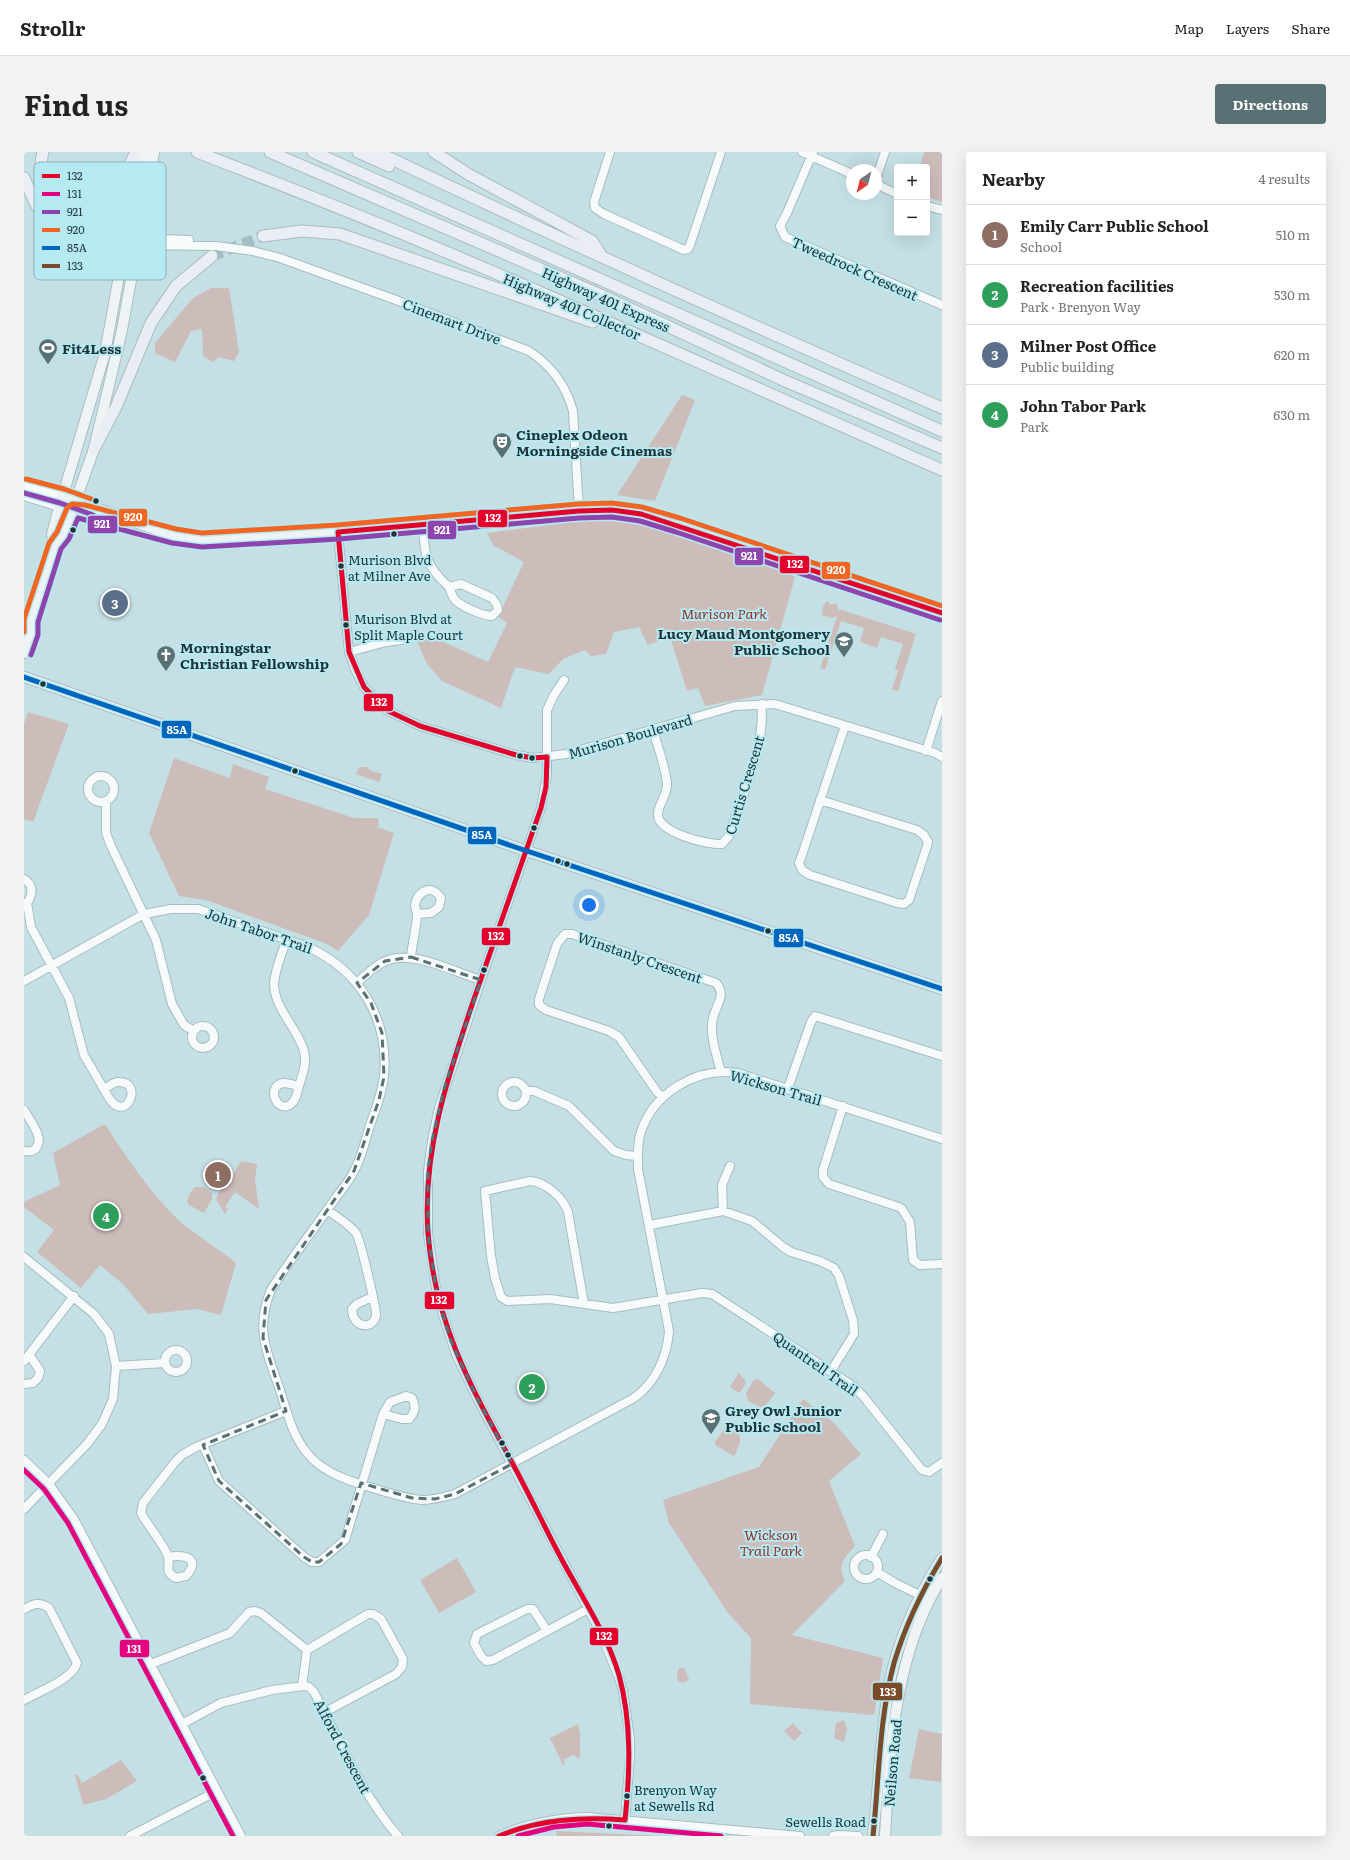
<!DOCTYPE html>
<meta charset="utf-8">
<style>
:root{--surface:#fff;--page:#f2f2f2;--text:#222;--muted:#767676;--line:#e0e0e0;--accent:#597074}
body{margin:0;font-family:Literata,serif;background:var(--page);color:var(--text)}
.controls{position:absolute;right:12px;top:12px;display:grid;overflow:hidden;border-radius:4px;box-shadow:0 4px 16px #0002}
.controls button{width:36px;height:36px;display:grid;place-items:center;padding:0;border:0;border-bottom:1px solid var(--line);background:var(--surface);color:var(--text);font:20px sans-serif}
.compass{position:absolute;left:822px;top:12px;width:36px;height:36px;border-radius:50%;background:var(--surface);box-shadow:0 4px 16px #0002;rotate:215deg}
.you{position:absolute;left:565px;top:753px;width:14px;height:14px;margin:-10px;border:3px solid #fff;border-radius:50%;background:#1a73e8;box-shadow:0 0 0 6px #1a73e833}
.badge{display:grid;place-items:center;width:26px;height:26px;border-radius:50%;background:var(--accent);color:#fff;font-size:13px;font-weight:700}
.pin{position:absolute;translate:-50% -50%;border:2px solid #fff;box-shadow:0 1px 4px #0006}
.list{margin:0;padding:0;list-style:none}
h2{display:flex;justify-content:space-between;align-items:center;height:52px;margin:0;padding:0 16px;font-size:17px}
h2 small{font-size:13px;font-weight:400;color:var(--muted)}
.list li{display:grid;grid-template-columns:26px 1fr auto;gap:12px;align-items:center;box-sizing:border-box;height:60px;padding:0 16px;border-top:1px solid var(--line)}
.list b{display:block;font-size:15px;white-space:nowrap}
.list p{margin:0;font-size:13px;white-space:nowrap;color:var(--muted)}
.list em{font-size:13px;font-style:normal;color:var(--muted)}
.map{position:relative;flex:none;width:918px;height:1684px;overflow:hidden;border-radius:4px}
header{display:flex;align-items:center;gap:24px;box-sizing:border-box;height:56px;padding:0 20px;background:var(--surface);border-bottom:1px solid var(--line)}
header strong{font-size:19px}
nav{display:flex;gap:22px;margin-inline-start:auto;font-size:14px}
.intro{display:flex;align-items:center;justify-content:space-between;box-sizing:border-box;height:96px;padding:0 24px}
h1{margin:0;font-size:28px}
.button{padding:10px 18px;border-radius:4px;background:var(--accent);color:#fff;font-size:14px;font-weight:700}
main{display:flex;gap:24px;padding:0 24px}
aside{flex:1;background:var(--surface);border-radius:4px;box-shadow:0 4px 16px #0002}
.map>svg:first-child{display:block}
</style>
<header>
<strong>Strollr</strong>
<nav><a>Map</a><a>Layers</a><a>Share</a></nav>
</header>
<div class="intro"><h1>Find us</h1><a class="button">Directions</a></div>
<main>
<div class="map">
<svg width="918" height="1684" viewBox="0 0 918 1684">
<rect width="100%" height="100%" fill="#c4e0e5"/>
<path fill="#ccbcba" d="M900 0H918V50L903 45V15H896Z
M187 136H205L215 200 210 209 195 205 189 210 179 204 178 177 167 179 151 210 131 201V191L169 146Z
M658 243 671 248 631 349 593 343Z
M606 367 744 413 771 425 738 543 681 554 674 536 663 539 646 485 624 493 615 475 590 480 582 502 567 504 561 498 539 507 525 522 491 515 477 556 418 529 403 512 388 478 402 482 464 510 483 471 474 465 500 410 469 393 463 381 565 368Z
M803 449 805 450V452H813L814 461 815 457 892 482 874 539 868 537 874 519 871 517 879 492 857 485 853 496 836 490 840 476 817 469 801 518 796 516 813 464 808 466 798 463 799 454Z
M4 560 45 572 9 670 0 667V572Z
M150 606 206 626 209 612 245 625 241 637 330 666H354L355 674 352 675 370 681 345 763 314 799 303 792 182 748 155 744 125 681Z
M335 615H344L345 618 358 622 355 630 332 622Z
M81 972C102 1005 129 1045 158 1071 175 1085 195 1097 212 1111L197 1163 173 1157 124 1162 99 1132 76 1113 57 1136 13 1100 30 1078 0 1055V1050L36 1033 29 1001Z
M217 1009 233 1012 231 1027 235 1057 211 1040 201 1055 204 1057 201 1062 192 1047 204 1022 209 1023Z
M171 1035H180L188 1041V1047L180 1061 165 1053 163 1049 166 1041Z
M715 1221 722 1230 718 1238 714 1241 706 1235Z
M498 1225 510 1227 512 1236 510 1245 507 1243Z
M734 1227 751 1241 742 1253 736 1255 724 1249 722 1241 730 1228Z
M779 1247 809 1270 837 1302 805 1329 831 1394C820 1406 813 1412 821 1429L768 1483 859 1506 850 1563 726 1552 727 1486 704 1461 645 1371 639 1348 735 1315Z
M706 1276C721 1281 716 1293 710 1304L691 1293V1290L700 1277Z
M433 1406 452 1440 415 1461 396 1428Z
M656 1516H660L665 1527 662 1530H655L653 1526 654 1518Z
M820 1568 823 1576 820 1590 810 1586 812 1571Z
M769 1571 778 1581 770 1589 760 1579Z
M554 1572 556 1581V1605L554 1607 550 1603 539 1608 541 1612 539 1613 526 1586Z
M895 1577 918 1582 917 1630 885 1626Z
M97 1608 113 1629 82 1647 59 1653 51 1623 53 1622 58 1631Z
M532 1679 636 1684H533Z"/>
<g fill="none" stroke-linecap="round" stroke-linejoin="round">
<path stroke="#a3bec2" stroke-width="11" stroke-dasharray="11 5.5" stroke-linecap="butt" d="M188 104 239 84"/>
<g stroke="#a6bdc1" stroke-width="10">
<path id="minor" d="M586 0 570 50 571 56 580 62 660 98 664 97 666 93 697 0
M778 0 828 22
M789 0 763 61 756 74 761 85 918 153
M852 27 861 0
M852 32 873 42
M903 54 918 58
M116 78 139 87 165 88
M114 93 192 94 229 99 256 106 372 148 505 199C528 214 542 233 549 259L555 359
M0 334 38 344
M0 344 36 355
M399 372C400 404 402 414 425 435L437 432 468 446 473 453 474 458 468 464C457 463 441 456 432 449 428 445 427 440 425 435
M314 380 325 500 331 517 340 535 362 558 396 574 492 603 509 606 542 602 711 554 751 552 911 601 918 605
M325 500 362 490 377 488
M540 528 530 543 523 558V623L517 656 457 828 415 956 408 989 404 1019V1082L413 1143 419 1163 432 1202 452 1244 576 1479 595 1526 599 1539 606 1587V1604L601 1668
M629 578C634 595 641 614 643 631 644 642 635 651 634 661 631 680 683 693 698 692L705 684C717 647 743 590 737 552
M902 599 918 549
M64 637a13 13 0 1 1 26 0a13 13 0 1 1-26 0Z
M796 648 893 678 900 683 904 690 903 694 885 748 880 752 873 751 786 723 778 718 775 711 777 706 821 574
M82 650V681L87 694 132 788 148 852 160 873 170 879
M0 727C10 733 9 742 3 751H0
M3 751 7 775 45 846 60 903 85 946C102 973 121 929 94 930 89 930 84 935 80 937
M263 787C258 801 251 817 250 832 250 855 272 875 279 896 284 910 279 920 275 934 273 940 273 947 268 951 254 965 240 933 260 931 264 931 270 933 275 934
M387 805C388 792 393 774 393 762 393 759 391 756 391 753 394 738 408 732 417 746L415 755 407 761 393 762
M0 829 120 762 147 757H174L284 795C336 819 365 866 360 924 358 941 352 957 346 973 341 989 338 1005 330 1019 326 1028 319 1036 313 1044 291 1076 267 1106 247 1138 232 1173 241 1198 254 1232 262 1255 267 1283 284 1302 289 1308 297 1315 305 1319 318 1328 381 1347 398 1348 409 1348 420 1345 431 1342L610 1246C632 1230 643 1205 645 1179L614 1017C614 1006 613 995 616 983 628 941 672 915 714 921L918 987
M333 831C341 823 349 816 359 810 387 796 429 820 457 828
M168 885a11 11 0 1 1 22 0a11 11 0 1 1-22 0Z
M478 942a12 12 0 1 1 24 0a12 12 0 1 1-24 0Z
M764 936 787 870 791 864 918 904
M502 939H510L545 954 590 999 602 1003 614 1004
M639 945 633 940 595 885 585 879 522 858 515 853V847L533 792 541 782H548L692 831C703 843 692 853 689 866 685 883 693 904 697 920
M819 954 799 1018V1025L805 1032 875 1055 878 1057 886 1070 889 1108 896 1113 918 1112
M0 958C5 967 21 986 12 996 9 1000 5 1000 0 999
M303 1058C313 1065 325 1072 332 1081 336 1086 353 1159 352 1164 348 1179 328 1175 328 1157L333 1152 348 1145
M699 1059 698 1033 706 1014
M626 1073 699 1059 728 1069 759 1095 767 1100 796 1109 810 1116 815 1124 829 1168 830 1182 807 1219
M0 1105 70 1162 85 1182 92 1214 89 1247 78 1272 63 1292 0 1357
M560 1152 544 1060C539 1045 521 1030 506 1029L461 1039 467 1104 471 1126 477 1145 483 1149 526 1147 589 1156 678 1141 688 1142 829 1234 839 1244 898 1318 905 1320 918 1311
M141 1209a11 11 0 1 1 22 0a11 11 0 1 1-22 0Z
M0 1209 50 1144
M92 1214 141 1211
M0 1232 9 1231 14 1226 16 1219 5 1202
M179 1293 195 1329 280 1405 288 1410H295L321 1388 359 1262 366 1250 382 1244 388 1246C392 1255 392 1259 385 1267H378L359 1262
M0 1308 25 1332 50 1367 217 1684
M830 1415a12 12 0 1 1 24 0a12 12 0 1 1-24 0Z
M144 1405C160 1402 178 1406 162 1424L152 1426C139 1419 147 1414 144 1404 139 1391 124 1374 117 1361L119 1351 151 1310 158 1303 172 1295 262 1259
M847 1405 859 1382
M853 1420 871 1431 902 1446
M0 1457C9 1452 16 1449 25 1456L53 1511C49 1527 14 1540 0 1548
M523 1479 509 1457H503L453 1482 450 1491 457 1504 462 1509 469 1508 564 1457
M283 1498 344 1462H349L357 1467 379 1507 378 1515 372 1522 301 1560
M127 1512 206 1481 225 1460 231 1459 237 1461 283 1498
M278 1534 283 1498
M158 1572 197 1551 248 1538 280 1534 285 1535 290 1540C315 1588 339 1644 374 1684
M106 1684 193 1639
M475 1684C503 1671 533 1666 563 1665L776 1684
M809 1684 814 1683 834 1684"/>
</g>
<g stroke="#adbcbe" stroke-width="12">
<path id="major" d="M38 344 150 384 178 388 314 380 555 359 588 358 617 362 918 461
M31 394 28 382 33 363 81 201 101 91 120 0
M0 501 7 481V469L25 413 31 394 39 384 70 297 98 178 130 0
M0 525 491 695 918 837
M849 1684C855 1633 856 1580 866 1529 875 1485 894 1444 918 1406
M861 1684C866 1598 870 1501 918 1426"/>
</g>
<g stroke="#adbcbe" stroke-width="13">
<path id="highway" d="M19 0C18 5 16 13 17 18 23 52 58 65 84 44 97 34 105 14 112 0
M173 0C248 29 322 58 396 89 571 162 744 242 918 318
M246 0 579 144 759 228 918 296
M289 0 918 279
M334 0 365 14
M353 0C540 89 728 174 918 256
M410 0 444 22 568 89 578 105
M0 26C6 39 14 60 24 69 48 92 84 88 114 93
M239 84 278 79 316 82 569 170
M70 297 92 255 127 171 152 134 188 104"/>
</g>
<use href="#minor" stroke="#f6fafb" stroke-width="8"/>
<use href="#major" stroke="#eef3f6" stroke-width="10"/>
<use href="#highway" stroke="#e8eef3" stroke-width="11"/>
<g stroke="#b6eaf3" stroke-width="8">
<path id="bus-1" d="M314 380 555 359 588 358 617 362 918 461
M314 380 325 500 340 535 362 558 396 574 492 603 509 606 523 605
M523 605 522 635 517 656C495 719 473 781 451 844 425 921 398 998 404 1081 411 1173 448 1237 491 1316 507 1346 522 1378 538 1408 558 1445 583 1482 595 1523 608 1571 606 1620 601 1668
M475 1684C516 1667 557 1665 601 1668"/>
</g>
<g stroke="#b6eaf3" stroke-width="8">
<path id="bus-2" d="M0 1318 20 1337 44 1371 209 1684
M494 1684 530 1675 563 1672 697 1684"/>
</g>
<g stroke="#b6eaf3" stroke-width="8">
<path id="bus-3" d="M0 341 36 351 69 363
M7 503 14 483V470L37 397 45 387 54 366 148 391 178 395 315 387 555 366 588 365 616 369 652 380 916 468"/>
</g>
<g stroke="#b6eaf3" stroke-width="8">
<path id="bus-4" d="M2 327 40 337 73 349
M0 480V467L25 391 33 380 43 356 48 352 61 353 152 377 178 381 313 373 554 352 588 351 618 355 656 366 918 454"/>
</g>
<g stroke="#b6eaf3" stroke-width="8">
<path id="bus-5" d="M0 525 491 695 918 837"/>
</g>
<g stroke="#b6eaf3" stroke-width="8">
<path id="bus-6" d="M849 1684C855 1627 855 1567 870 1511 881 1474 898 1439 918 1406"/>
</g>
<use href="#bus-1" stroke="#e4002b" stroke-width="5"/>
<use href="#bus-2" stroke="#e5007d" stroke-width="5"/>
<use href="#bus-3" stroke="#8e44ad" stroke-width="5"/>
<use href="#bus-4" stroke="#f26522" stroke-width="5"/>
<use href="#bus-5" stroke="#0065bd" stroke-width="5"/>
<use href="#bus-6" stroke="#7a4b2a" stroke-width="5"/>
</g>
<path fill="none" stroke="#597074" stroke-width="3" stroke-dasharray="8 5" stroke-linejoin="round" d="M387 805 457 828 420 937 408 989 404 1019V1082L413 1143 427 1189 452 1244 488 1312 431 1342 411 1347 388 1346 337 1331 317 1392 295 1410H288L280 1405 195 1329 179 1293 262 1259 239 1186 242 1148 330 1019 355 948 360 925 358 881 347 851 333 831 361 809Z"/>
<defs>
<g id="stadium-pin" transform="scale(1)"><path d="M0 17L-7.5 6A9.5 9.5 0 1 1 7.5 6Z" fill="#597074" stroke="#b6eaf3"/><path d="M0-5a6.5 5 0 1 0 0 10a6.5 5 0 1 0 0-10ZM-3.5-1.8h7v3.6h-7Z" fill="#fff"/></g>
<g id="theatre-pin" transform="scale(1)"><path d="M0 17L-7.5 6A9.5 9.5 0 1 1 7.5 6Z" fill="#597074" stroke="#b6eaf3"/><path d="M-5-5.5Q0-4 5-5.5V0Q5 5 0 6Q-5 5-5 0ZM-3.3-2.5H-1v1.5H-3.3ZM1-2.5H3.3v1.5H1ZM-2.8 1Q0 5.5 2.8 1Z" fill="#fff"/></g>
<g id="school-pin" transform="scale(1)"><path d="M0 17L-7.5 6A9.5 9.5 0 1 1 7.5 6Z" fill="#597074" stroke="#b6eaf3"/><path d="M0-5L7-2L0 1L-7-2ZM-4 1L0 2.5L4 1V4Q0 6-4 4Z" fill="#fff"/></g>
<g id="church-pin" transform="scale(1)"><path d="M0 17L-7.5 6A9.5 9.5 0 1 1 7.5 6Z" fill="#597074" stroke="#b6eaf3"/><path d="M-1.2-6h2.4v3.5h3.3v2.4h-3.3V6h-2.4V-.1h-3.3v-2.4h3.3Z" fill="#fff"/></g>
</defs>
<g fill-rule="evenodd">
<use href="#stadium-pin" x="24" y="196"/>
<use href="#theatre-pin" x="478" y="290"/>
<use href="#school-pin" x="820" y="489"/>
<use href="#church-pin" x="142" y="503"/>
<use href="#school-pin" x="687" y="1266"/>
</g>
<g fill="#1f3437" stroke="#b6eaf3" stroke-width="1.5">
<circle cx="72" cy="349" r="3.5"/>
<circle cx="49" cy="378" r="3.5"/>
<circle cx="370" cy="382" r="3.5"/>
<circle cx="317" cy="414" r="3.5"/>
<circle cx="322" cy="473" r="3.5"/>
<circle cx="19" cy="532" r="3.5"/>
<circle cx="496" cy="604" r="3.5"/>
<circle cx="508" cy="606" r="3.5"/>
<circle cx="271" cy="619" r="3.5"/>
<circle cx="510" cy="676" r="3.5"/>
<circle cx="534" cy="709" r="3.5"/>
<circle cx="543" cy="712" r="3.5"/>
<circle cx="744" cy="779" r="3.5"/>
<circle cx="460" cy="818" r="3.5"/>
<circle cx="478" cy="1291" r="3.5"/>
<circle cx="484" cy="1303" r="3.5"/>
<circle cx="906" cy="1427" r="3.5"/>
<circle cx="179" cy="1626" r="3.5"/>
<circle cx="603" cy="1644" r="3.5"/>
<circle cx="850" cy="1669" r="3.5"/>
<circle cx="585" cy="1674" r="3.5"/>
</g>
<g text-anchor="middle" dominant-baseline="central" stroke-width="4" stroke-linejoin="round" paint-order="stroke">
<g font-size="13" fill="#1f3437" stroke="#b6eaf3" text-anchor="start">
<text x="324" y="407">Murison Blvd<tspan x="324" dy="16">at Milner Ave</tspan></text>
<text x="330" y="466">Murison Blvd at<tspan x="330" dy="16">Split Maple Court</tspan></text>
<text x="610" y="1637">Brenyon Way<tspan x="610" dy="16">at Sewells Rd</tspan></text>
<text x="842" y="1669" text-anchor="end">Sewells Road</text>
</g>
<g font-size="14" fill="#1f3437" stroke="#b6eaf3">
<text transform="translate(831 116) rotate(24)">Tweedrock Crescent</text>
<text transform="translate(582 147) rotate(24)">Highway 401 Express</text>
<text transform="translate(548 154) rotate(23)">Highway 401 Collector</text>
<text transform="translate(428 169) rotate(21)">Cinemart Drive</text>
<text transform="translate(606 584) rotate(-16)">Murison Boulevard</text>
<text transform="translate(720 633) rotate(-73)">Curtis Crescent</text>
<text transform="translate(235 778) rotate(19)">John Tabor Trail</text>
<text transform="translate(616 805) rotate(19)">Winstanly Crescent</text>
<text transform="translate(752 935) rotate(16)">Wickson Trail</text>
<text transform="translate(792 1211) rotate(35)">Quantrell Trail</text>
<text transform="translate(319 1594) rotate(62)">Alford Crescent</text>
<text transform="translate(868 1611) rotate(-85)">Neilson Road</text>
</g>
<g font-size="14" font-weight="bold" fill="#1f3437" stroke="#b6eaf3" text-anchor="start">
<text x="38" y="196">Fit4Less</text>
<text x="492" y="282">Cineplex Odeon<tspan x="492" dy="16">Morningside Cinemas</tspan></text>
<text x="806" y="481" text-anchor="end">Lucy Maud Montgomery<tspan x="806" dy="16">Public School</tspan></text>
<text x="156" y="495">Morningstar<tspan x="156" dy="16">Christian Fellowship</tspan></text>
<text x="701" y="1258">Grey Owl Junior<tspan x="701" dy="16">Public School</tspan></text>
</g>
<g font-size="14" font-style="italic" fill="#8f3328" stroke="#b6eaf3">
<text x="700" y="461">Murison Park</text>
<text x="747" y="1382">Wickson<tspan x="747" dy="16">Trail Park</tspan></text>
</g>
</g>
<rect x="10" y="10" width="132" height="118" rx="6" fill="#b6eaf3" stroke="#89b3bb" stroke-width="1"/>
<rect x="18" y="22" width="18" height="4" fill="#e4002b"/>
<rect x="18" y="40" width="18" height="4" fill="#e5007d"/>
<rect x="18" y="58" width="18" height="4" fill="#8e44ad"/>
<rect x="18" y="76" width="18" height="4" fill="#f26522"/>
<rect x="18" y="94" width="18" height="4" fill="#0065bd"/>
<rect x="18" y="112" width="18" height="4" fill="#7a4b2a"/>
<g font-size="11" fill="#1f3437">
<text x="43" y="28">132</text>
<text x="43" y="46">131</text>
<text x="43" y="64">921</text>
<text x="43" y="82">920</text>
<text x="43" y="100">85A</text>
<text x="43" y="118">133</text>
</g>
<g stroke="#b6eaf3" stroke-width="1.5">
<rect x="94" y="356" width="30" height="19" rx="4" fill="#f26522"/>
<rect x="453" y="357" width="31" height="19" rx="4" fill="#e4002b"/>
<rect x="63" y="363" width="31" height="19" rx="4" fill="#8e44ad"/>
<rect x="403" y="368" width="30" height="20" rx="4" fill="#8e44ad"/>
<rect x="710" y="395" width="30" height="19" rx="4" fill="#8e44ad"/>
<rect x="755" y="403" width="31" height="19" rx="4" fill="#e4002b"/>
<rect x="797" y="409" width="30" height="19" rx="4" fill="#f26522"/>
<rect x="339" y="541" width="31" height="19" rx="4" fill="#e4002b"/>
<rect x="137" y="568" width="31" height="19" rx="4" fill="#0065bd"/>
<rect x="443" y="674" width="30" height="19" rx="4" fill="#0065bd"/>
<rect x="457" y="775" width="30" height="19" rx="4" fill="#e4002b"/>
<rect x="749" y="776" width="31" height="20" rx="4" fill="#0065bd"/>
<rect x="400" y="1139" width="31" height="19" rx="4" fill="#e4002b"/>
<rect x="565" y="1475" width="30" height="19" rx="4" fill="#e4002b"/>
<rect x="95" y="1487" width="31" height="19" rx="4" fill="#e5007d"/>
<rect x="848" y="1530" width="31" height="19" rx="4" fill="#7a4b2a"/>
</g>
<g font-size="11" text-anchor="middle" font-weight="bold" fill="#fff">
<text x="109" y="369">920</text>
<text x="469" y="370">132</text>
<text x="78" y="376">921</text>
<text x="418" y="382">921</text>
<text x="725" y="408">921</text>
<text x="771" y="416">132</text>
<text x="812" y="422">920</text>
<text x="355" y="554">132</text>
<text x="153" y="582">85A</text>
<text x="458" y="687">85A</text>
<text x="472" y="788">132</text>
<text x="765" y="790">85A</text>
<text x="415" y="1152">132</text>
<text x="580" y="1488">132</text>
<text x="110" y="1501">131</text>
<text x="864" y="1544">133</text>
</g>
</svg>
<div class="controls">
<button>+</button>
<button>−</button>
</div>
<svg class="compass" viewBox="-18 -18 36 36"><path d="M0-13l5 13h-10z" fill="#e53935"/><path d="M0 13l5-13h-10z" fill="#767676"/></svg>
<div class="you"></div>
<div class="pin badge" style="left:194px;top:1023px;background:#8d6e63">1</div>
<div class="pin badge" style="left:508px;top:1235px;background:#2e9e5b">2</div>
<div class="pin badge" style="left:91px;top:451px;background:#5c6f8a">3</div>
<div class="pin badge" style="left:82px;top:1064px;background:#2e9e5b">4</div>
</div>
<aside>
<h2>Nearby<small>4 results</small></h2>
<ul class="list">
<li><span class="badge" style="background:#8d6e63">1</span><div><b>Emily Carr Public School</b><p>School</p></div><em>510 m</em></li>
<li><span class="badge" style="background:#2e9e5b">2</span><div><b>Recreation facilities</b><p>Park · Brenyon Way</p></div><em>530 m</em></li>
<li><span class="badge" style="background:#5c6f8a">3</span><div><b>Milner Post Office</b><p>Public building</p></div><em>620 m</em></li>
<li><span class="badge" style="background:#2e9e5b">4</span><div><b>John Tabor Park</b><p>Park</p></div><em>630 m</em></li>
</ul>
</aside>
</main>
